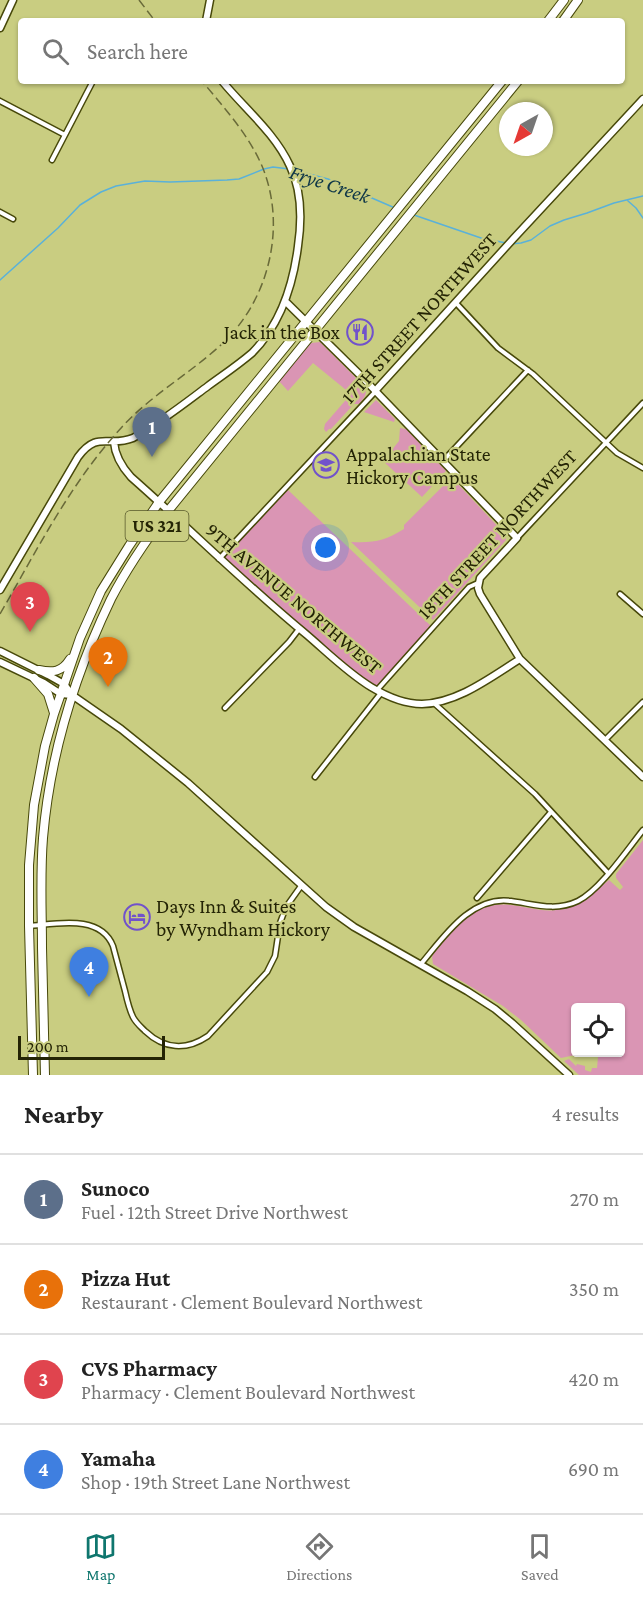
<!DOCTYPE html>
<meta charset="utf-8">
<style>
:root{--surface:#fff;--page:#f2f2f2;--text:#222;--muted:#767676;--line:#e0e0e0;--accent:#0f766e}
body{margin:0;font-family:"Crimson Pro",serif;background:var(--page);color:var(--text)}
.controls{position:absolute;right:18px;bottom:18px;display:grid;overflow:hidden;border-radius:6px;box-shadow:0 2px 4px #0004}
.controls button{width:54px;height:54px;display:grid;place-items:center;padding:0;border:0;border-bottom:2px solid var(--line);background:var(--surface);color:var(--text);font:30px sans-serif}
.compass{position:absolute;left:499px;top:102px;width:54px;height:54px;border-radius:50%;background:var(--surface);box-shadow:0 2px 4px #0004;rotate:220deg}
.scale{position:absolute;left:18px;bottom:15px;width:147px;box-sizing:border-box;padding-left:6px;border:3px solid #242405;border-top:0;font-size:16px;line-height:21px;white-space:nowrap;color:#242405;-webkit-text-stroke:4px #c9cd81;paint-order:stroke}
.you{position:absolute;left:326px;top:548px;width:21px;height:21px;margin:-15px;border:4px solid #fff;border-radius:50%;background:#1a73e8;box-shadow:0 0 0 9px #1a73e833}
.badge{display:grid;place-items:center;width:39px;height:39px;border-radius:50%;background:var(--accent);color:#fff;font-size:20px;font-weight:700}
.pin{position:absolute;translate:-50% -50px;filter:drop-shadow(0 2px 3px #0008)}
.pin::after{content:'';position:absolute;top:32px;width:21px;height:18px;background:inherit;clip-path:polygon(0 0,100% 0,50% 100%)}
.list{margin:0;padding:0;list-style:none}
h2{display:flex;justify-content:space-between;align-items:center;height:78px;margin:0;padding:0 24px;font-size:26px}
h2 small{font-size:20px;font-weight:400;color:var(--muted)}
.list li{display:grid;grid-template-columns:39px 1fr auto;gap:18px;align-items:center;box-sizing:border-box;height:90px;padding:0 24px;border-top:2px solid var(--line)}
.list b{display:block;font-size:22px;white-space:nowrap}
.list p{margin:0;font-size:20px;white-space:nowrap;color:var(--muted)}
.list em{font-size:20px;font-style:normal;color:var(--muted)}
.icon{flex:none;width:33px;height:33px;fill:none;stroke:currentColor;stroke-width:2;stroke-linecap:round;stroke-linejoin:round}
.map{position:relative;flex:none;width:643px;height:1075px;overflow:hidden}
.search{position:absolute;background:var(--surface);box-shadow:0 2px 4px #0004;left:18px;right:18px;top:18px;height:66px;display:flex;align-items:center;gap:15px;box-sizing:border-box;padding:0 21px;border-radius:6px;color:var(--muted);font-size:22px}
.sheet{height:438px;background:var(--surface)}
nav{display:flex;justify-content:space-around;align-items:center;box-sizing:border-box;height:84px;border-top:2px solid var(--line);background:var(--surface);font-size:16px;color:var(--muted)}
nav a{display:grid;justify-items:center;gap:3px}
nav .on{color:var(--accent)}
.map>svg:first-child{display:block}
</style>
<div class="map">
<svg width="643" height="1075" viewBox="0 0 643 1075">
<rect width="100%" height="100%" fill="#c9cd81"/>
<path fill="#da95b4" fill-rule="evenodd" d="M320 342 365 387C368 394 363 399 359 404H354L331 429H329L326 432 324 429 325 424 351 394 313 363 288 391 279 381 311 343Z
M376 400 395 419 394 422 364 412Z
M400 428 406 429 446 471 422 497 383 461 399 441Z
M450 479 454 480 506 535V540L433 620 351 542C375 543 384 541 404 529V525Z
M288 490 431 626 376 687C322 649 273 603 223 558Z
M643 840V1075H579L564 1061 569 1059 576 1066 577 1064 585 1066V1070L591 1072 592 1068H597L598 1057 575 1055 561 1058 521 1020 503 1006 433 964 432 957 434 953C446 940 457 923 473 913 507 892 533 918 567 908 585 903 595 891 609 880L620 890 623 887 616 878V874ZM576 1008H620V1052H576Z"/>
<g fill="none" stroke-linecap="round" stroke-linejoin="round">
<path stroke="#5ab1d9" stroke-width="1.5" d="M294 170 328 179 395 208
M628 201 636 208 643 218
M414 215 481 238 506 243
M510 244 521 243 531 240 550 226 564 220 587 213 614 203 643 196
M0 280 58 228 80 205 101 192 116 186 145 181 170 182 227 180 239 179 264 169 273 167 289 169"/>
<g stroke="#47480a" stroke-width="7">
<path id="street" d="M0 101 65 135
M52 160 93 81
M0 212 13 219
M456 303 498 348 533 374 617 453 643 468
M443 461 528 370
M517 538 643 403
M219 559 375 392
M620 594 643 614
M377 690 469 587 478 583
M435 704 535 794 608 873
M225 708 289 642 299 629
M605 740 643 702
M315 777 381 693
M477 898 551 812
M29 926C57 924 100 914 113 946 117 961 121 976 125 991 127 1000 129 1009 133 1017 136 1023 141 1027 145 1031 164 1049 186 1051 208 1036L267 972 275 956 280 923 286 907 301 886
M421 964C443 938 471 895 511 901 534 904 555 912 578 901 600 890 627 850 643 830"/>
</g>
<g stroke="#47480a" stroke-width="9">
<path id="secondary" d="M206 21 210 0
M0 28 13 0
M286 302 360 375 517 538 480 578 478 588 480 594 520 659 643 777
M375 391 514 238 643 99
M114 442C115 456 122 467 131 477 190 529 246 585 307 635 328 653 348 673 371 687 386 696 404 704 422 704 458 703 491 677 520 659
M0 590 78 457C98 430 108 448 133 438 160 423 184 404 208 386 223 375 238 365 252 353 281 324 293 286 298 246 302 219 302 191 290 166 275 133 245 109 222 81
M0 651 48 675 64 684 72 695 121 729 188 783 326 907 354 927 467 991 495 1009 512 1023 569 1075
M0 662 44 683 61 694 72 695"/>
</g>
<g stroke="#47480a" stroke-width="10">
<path id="highway" d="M548 21 564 0
M563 21 578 0
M39 670C53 673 62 672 70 659
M34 678 48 694 54 713
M33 1075 29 926V865L34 805 45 746 54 714 80 638 101 591 129 546 159 502 502 81
M45 1075C44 1033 43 990 42 948 42 911 40 875 43 838 50 755 75 674 111 599 127 568 147 539 168 511L518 81"/>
</g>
<use href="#street" stroke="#fff" stroke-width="4"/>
<use href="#secondary" stroke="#fff" stroke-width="6"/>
<use href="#highway" stroke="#fff" stroke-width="8"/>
<path stroke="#696a39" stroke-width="1.5" stroke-dasharray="9 4.5" stroke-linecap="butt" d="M139 0 155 21
M0 614C37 550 71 482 122 427 151 395 191 373 223 343 268 300 286 230 264 171 251 137 225 109 202 81"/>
</g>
<defs>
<g id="restaurant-ring" transform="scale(1.35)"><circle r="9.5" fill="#c9cd81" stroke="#7152cb" stroke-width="1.5"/><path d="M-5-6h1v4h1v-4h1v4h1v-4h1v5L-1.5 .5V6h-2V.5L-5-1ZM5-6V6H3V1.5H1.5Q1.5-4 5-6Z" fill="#7152cb"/></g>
<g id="university-ring" transform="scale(1.35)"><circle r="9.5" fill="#c9cd81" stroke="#7152cb" stroke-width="1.5"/><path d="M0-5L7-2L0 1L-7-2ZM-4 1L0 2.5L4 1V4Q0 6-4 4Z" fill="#7152cb"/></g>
<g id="hotel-ring" transform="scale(1.35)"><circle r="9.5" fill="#c9cd81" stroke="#7152cb" stroke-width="1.5"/><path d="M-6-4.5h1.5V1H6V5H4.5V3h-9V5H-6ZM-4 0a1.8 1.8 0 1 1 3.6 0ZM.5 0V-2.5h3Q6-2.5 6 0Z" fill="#7152cb"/></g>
</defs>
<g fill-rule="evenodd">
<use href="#restaurant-ring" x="360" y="332"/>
<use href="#university-ring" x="326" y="465"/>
<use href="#hotel-ring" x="137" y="917"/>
</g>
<g text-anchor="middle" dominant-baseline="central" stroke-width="4.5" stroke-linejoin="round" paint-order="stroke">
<rect fill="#c9cd81" stroke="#56572a" stroke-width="1.5" x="125.5" y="511" width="63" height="30" rx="4.5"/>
<g font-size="18" font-weight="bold" fill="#242405">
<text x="157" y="526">US 321</text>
</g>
<g font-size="20" fill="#242405" stroke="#c9cd81">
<text transform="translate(419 318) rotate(-48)">17TH STREET NORTHWEST</text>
<text transform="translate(497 534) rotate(-47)">18TH STREET NORTHWEST</text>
<text transform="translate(294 598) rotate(40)">9TH AVENUE NORTHWEST</text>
</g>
<g font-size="20" fill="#242405" stroke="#c9cd81" text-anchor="start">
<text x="340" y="332" text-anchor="end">Jack in the Box</text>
<text x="346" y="454">Appalachian State<tspan x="346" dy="23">Hickory Campus</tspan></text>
<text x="156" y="906">Days Inn &amp; Suites<tspan x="156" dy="23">by Wyndham Hickory</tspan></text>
</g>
<g font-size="21" font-style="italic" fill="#0e3647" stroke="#c9cd81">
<text transform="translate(330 184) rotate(18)">Frye Creek</text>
</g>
</g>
</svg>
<div class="controls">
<button><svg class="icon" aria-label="locate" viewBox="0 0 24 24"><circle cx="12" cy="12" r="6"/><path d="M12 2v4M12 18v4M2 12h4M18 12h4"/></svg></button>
</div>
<svg class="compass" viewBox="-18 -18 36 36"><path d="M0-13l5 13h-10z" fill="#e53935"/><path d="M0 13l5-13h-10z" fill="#767676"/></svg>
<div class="scale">200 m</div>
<div class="you"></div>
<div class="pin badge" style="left:152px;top:457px;background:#5c6f8a">1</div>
<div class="pin badge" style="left:108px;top:687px;background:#e8710a">2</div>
<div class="pin badge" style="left:30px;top:632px;background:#e0444e">3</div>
<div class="pin badge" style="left:89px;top:997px;background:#3f7fe0">4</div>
<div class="search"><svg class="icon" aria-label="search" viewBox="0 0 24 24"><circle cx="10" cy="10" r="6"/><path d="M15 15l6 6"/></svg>Search here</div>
</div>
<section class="sheet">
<h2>Nearby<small>4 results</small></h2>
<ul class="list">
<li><span class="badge" style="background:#5c6f8a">1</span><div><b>Sunoco</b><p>Fuel · 12th Street Drive Northwest</p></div><em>270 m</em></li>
<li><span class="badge" style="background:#e8710a">2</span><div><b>Pizza Hut</b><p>Restaurant · Clement Boulevard Northwest</p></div><em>350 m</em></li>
<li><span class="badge" style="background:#e0444e">3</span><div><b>CVS Pharmacy</b><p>Pharmacy · Clement Boulevard Northwest</p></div><em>420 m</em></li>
<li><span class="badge" style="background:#3f7fe0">4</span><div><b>Yamaha</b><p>Shop · 19th Street Lane Northwest</p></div><em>690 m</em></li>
</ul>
</section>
<nav>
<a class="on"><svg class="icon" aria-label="map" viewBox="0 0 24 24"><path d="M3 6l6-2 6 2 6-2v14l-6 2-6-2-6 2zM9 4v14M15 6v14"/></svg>Map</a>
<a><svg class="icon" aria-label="directions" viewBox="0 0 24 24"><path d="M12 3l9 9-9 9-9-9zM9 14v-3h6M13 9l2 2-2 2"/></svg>Directions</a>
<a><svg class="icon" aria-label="saved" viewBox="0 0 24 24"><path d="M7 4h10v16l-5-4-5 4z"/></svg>Saved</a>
</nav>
